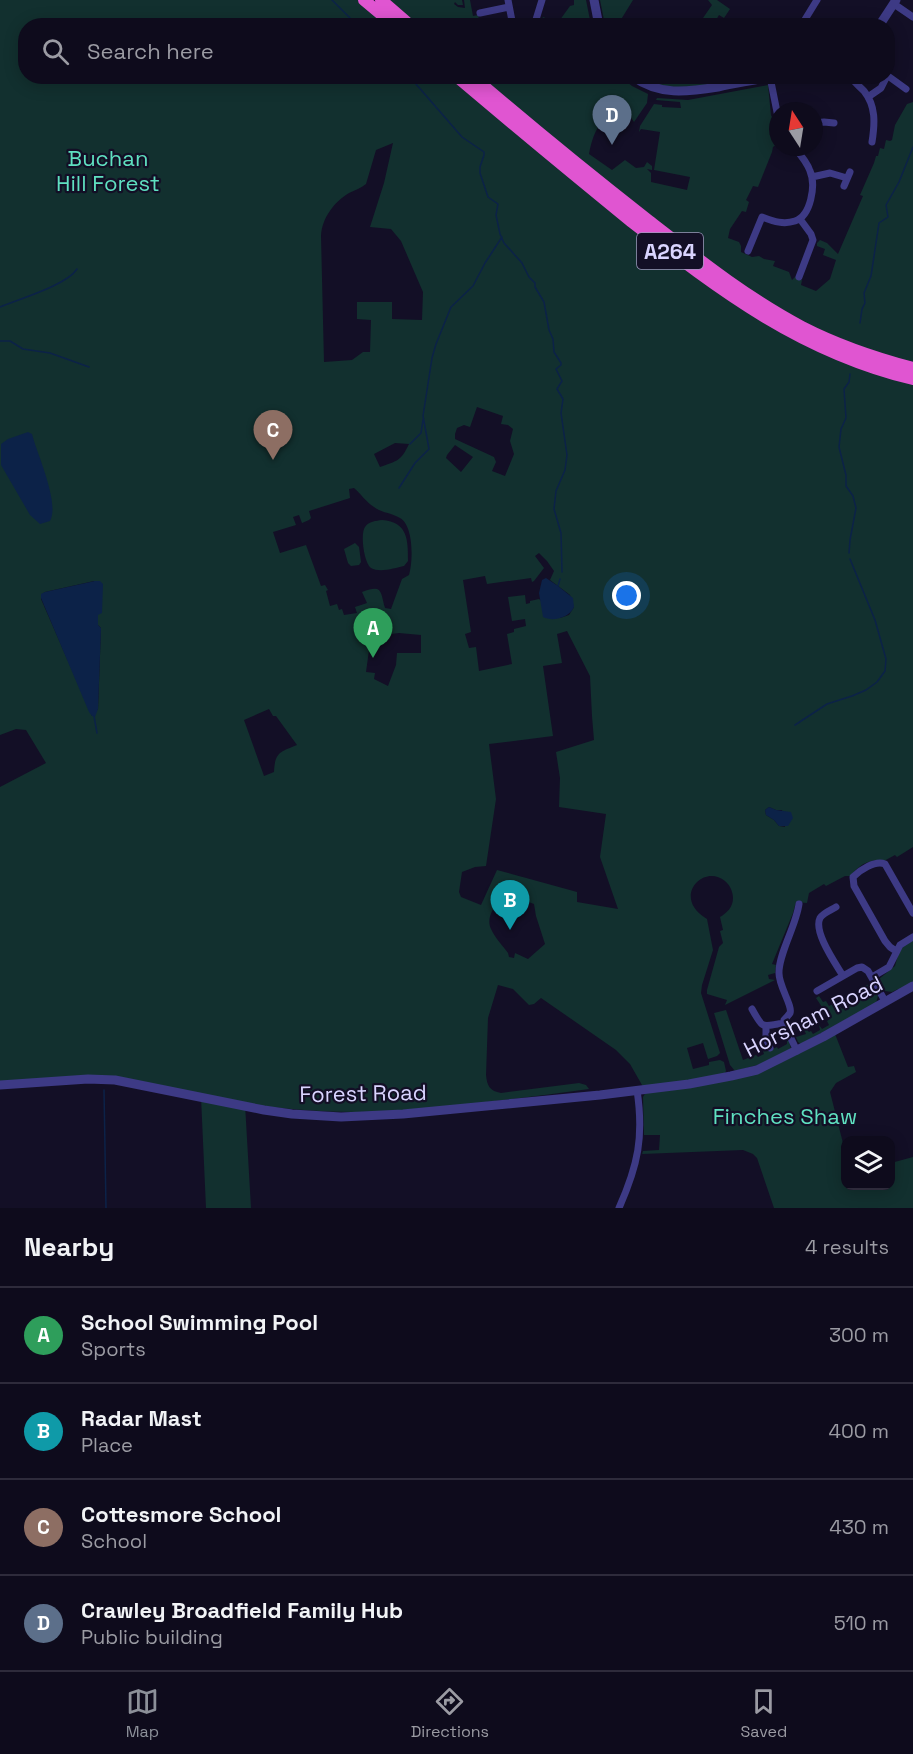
<!DOCTYPE html>
<style>
:root{--surface:#0e0b1c;--page:#1c1929;--text:#f1f3f6;--muted:#9b9ba3;--line:#2e2b3b;--accent:#8c9099}
body{margin:0;font-family:"Space Grotesk",sans-serif;background:var(--page);color:var(--text)}
.controls{position:absolute;right:18px;bottom:18px;display:grid;overflow:hidden;border-radius:12px;box-shadow:0 3px 15px #0003}
.controls button{width:54px;height:54px;display:grid;place-items:center;padding:0;border:0;border-bottom:2px solid var(--line);background:var(--surface);color:var(--text);font:30px sans-serif}
.compass{position:absolute;left:769px;top:102px;width:54px;height:54px;border-radius:50%;background:var(--surface);box-shadow:0 3px 15px #0003;rotate:348deg}
.you{position:absolute;left:627px;top:596px;width:21px;height:21px;margin:-15px;border:4px solid #fff;border-radius:50%;background:#1a73e8;box-shadow:0 0 0 9px #1a73e833}
.badge{display:grid;place-items:center;width:39px;height:39px;border-radius:50%;background:var(--accent);color:#fff;font-size:20px;font-weight:700}
.pin{position:absolute;translate:-50% -50px;filter:drop-shadow(0 2px 3px #0008)}
.pin::after{content:'';position:absolute;top:32px;width:21px;height:18px;background:inherit;clip-path:polygon(0 0,100% 0,50% 100%)}
.list{margin:0;padding:0;list-style:none}
h2{display:flex;justify-content:space-between;align-items:center;height:78px;margin:0;padding:0 24px;font-size:26px}
h2 small{font-size:20px;font-weight:400;color:var(--muted)}
.list li{display:grid;grid-template-columns:39px 1fr auto;gap:18px;align-items:center;box-sizing:border-box;height:96px;padding:0 24px;border-top:2px solid var(--line)}
.list b{display:block;font-size:22px;white-space:nowrap}
.list p{margin:0;font-size:20px;white-space:nowrap;color:var(--muted)}
.list em{font-size:20px;font-style:normal;color:var(--muted)}
.icon{flex:none;width:33px;height:33px;fill:none;stroke:currentColor;stroke-width:2;stroke-linecap:round;stroke-linejoin:round}
.map{position:relative;flex:none;width:913px;height:1208px;overflow:hidden}
.search{position:absolute;background:var(--surface);box-shadow:0 3px 15px #0003;left:18px;right:18px;top:18px;height:66px;display:flex;align-items:center;gap:15px;box-sizing:border-box;padding:0 21px;border-radius:24px;color:var(--muted);font-size:22px}
.sheet{height:462px;background:var(--surface)}
nav{display:flex;justify-content:space-around;align-items:center;box-sizing:border-box;height:84px;border-top:2px solid var(--line);background:var(--surface);font-size:16px;color:var(--muted)}
nav a{display:grid;justify-items:center;gap:3px}
nav .on{color:var(--accent)}
.map>svg:first-child{display:block}
</style>
<div class="map">
<svg width="913" height="1208" viewBox="0 0 913 1208">
<rect width="100%" height="100%" fill="#130f26"/>
<path fill="#12302f" fill-rule="evenodd" d="M0 0H358L389 25 26 26V76L450 77 533 145 690 270 913 383V847L897 857 895 855 884 861C871 858 858 865 851 876H845L826 886 824 884 809 893 807 903 796 902 793 913 772 964 776 965 775 973 768 975 769 979 775 980 725 1005 727 1000 707 994V990L719 947 723 943 720 931 723 930 720 917C727 913 733 907 733 898 733 892 730 885 725 881 703 863 671 898 707 919L713 950 702 985 701 993 720 1053 717 1056 708 1059 703 1043 687 1048 693 1069 709 1065V1062L720 1060 724 1062 726 1071 721 1081 835 1034 848 1067 854 1066 856 1072 836 1083 830 1092 845 1151 846 1186H890L891 1163 913 1157V1208H774L757 1158 753 1154 743 1150 642 1154 643 1151 659 1150 660 1135H644L643 1097 646 1092 630 1064 616 1050 541 998 534 1004 529 1005 513 989 498 985 488 1018 486 1075C487 1086 490 1091 501 1093L579 1083 586 1085 589 1089C522 1098 455 1107 388 1111 340 1114 292 1110 245 1104L251 1208H206L201 1097 115 1080 0 1085V787L46 763 26 730 16 729 0 735ZM393 143 384 183 370 227 391 229 401 241 423 292 422 320 392 319V302H357V319L371 320 370 352H363L352 360 324 362 321 236C322 218 334 202 349 193 355 190 361 188 366 184L376 150ZM477 407 503 416 501 424 508 425 513 429 510 441 514 454 505 476 492 471 496 462 494 457 455 439V434L457 428 464 425 470 427ZM395 443 409 444C401 461 397 461 380 467L374 454ZM455 445 473 457 461 472 446 458 447 455ZM354 488C361 494 366 502 374 507 382 513 392 513 400 518 414 526 413 562 409 575L402 579 391 609 385 608C380 591 383 584 362 592L367 603 355 607 357 613 344 615 342 609 339 610 337 604 330 606 326 591 328 590 325 585 321 586 306 545 280 553 273 532 296 525 293 517 299 515 302 523 309 520 311 518 309 511 350 498 349 489ZM539 553 547 561 554 571 550 580 570 595 574 607 569 615 560 618 539 599 530 601V603L526 604 525 595 508 597 512 621 525 619 526 626 514 629V632L507 634 512 664 479 671 476 647 469 648 465 634 471 632 463 580 485 576 487 584 531 578 532 582 534 581 544 568 535 556ZM94 581 98 625 101 628 98 709 92 716 41 599V595L45 592ZM567 631 590 676 592 716 594 740 556 752 560 778 559 807 606 814 600 857 618 909 577 902V892L497 870 481 905 461 897 459 892 462 872 475 867 486 866 496 799 489 744 553 736 543 666 562 663 557 634ZM399 633 421 635V653H397L396 665 388 686 374 679 375 673 366 672 370 643H373L374 636ZM269 709 273 716H276L297 745C280 752 275 752 274 772L264 776 244 720ZM769 807 776 810H782L785 827 779 826 774 820 766 815 765 810ZM517 898 534 904 536 916 545 944 528 959 515 953 514 958 509 957 508 953C503 946 495 938 491 929 486 919 493 905 503 900 507 898 512 898 517 898Z
M386 0H462L463 5H458L455 2 454 4 458 7 465 8 464 0H470L473 16 478 15 480 25H417Z
M574 0H586L591 25H539L543 17 551 20 557 24 570 6 574 5Z
M600 0H633L617 26 605 25Z
M708 0H717L730 9 724 18 719 15 713 25 703 18 712 5Z
M476 77H621L632 86 648 94 647 103 634 122 623 106C601 119 594 128 589 154L612 170 625 160 636 168 644 167 647 162 652 166V170L647 169 651 173V182L687 190 690 177 654 170 660 132 641 129 639 132 640 126 654 104 662 105V107L681 108 680 102 656 100 657 98 688 100 768 85 771 115 778 131V143L773 147 772 152 758 187 753 186 746 200 749 202 746 212 742 211 730 229 728 238 739 242 741 246V252L752 257 759 256 764 259 775 261 773 266 789 272 792 280 795 277 802 280 801 285 816 291 830 279 836 260 823 255 825 249 817 246V243L820 240 827 243 838 254 863 196 860 195 874 163 876 156H878L880 148 884 149 886 140 890 141 892 140 895 125 907 104 913 102V364L881 355 822 331 766 301 692 249Z
M640 77 662 83 757 77 683 89 658 85Z
M382 520C408 522 408 540 408 561L404 566C395 568 380 573 371 568 364 563 360 534 365 527 369 521 376 521 382 520Z
M355 543 359 547 361 562 359 565 351 566 348 563 344 549Z
M913 939V983L901 989H898L892 992 885 991 879 983V979L895 966 900 948Z
M869 984 878 996 876 1003 801 1044 798 1042 796 1037 806 1034 801 1023 809 1032 811 1031 813 1034 820 1030 819 1025 822 1029 829 1025 827 1021 830 1019 816 998 819 996 823 1002 826 1001 829 1006 833 1004 836 1008 840 1006 842 1009 857 1001 855 997 867 989 865 986Z
M726 1010 743 1060 756 1055 758 1057 764 1054 763 1051 767 1049 768 1051 777 1047 778 1049 787 1044V1041L789 1040 791 1049 765 1063 735 1071 730 1065 714 1013Z"/>
<path fill="#0c2248" d="M28 432 32 434C37 454 60 503 50 521L40 524 30 515 1 465V444L8 439Z
M546 578 558 586 573 598 574 607C569 618 553 622 543 617L539 593 542 580Z
M95 581H100L103 584 102 613 98 615V625L101 628 98 709 95 717 92 716 89 712 41 598V594L45 592Z
M769 807 776 810 791 812 793 818 788 826H779L774 820 766 815 765 810Z"/>
<g fill="none" stroke-linecap="round" stroke-linejoin="round">
<path stroke="#0c2248" stroke-width="1.5" d="M332 0 358 26
M409 76 462 137 484 152V155L480 167V173L488 197 498 204 496 215 500 234 504 243 522 263 529 277 535 283V287L544 302 549 330 553 339 554 352 561 363V365L556 369 562 381 557 389 563 399 561 413 567 455 565 470 556 491 554 509 561 533 562 572
M0 307C19 299 67 285 77 269
M860 323 862 309 865 303 864 293 871 276 879 223 888 217 886 205 899 182 913 147
M0 341H10L23 349 50 353 89 367
M410 444 421 433 423 420
M399 488 415 463 429 449 423 416 432 358 436 344 451 307 473 286 485 263 502 237
M849 553 850 540 856 508 853 496 846 486V475L839 447 841 429 846 418 844 389 849 382 850 374
M558 586 560 579
M94 716 97 733
M795 725 827 704 852 696 866 690 877 682 885 671 886 659 875 620 850 559
M104 1090 106 1208"/>
<path stroke="#3d3a85" stroke-width="7" d="M508 0 513 26
M894 4 913 17
M480 13 509 7
M534 26 542 0
M801 26 817 0
M850 76C854 82 859 86 864 91 876 106 875 123 872 142
M888 76 906 89
M770 77 778 117
M868 97 881 88 887 76
M814 123 824 122 834 123
M812 177 830 173 847 178
M844 186 850 172
M748 251 762 217C773 221 783 225 795 221 811 216 816 185 810 171 807 162 800 154 794 147
M799 277 813 240 811 234 800 219
M836 907C831 910 823 913 820 918 813 932 836 964 843 976
M896 951 890 947 885 941 854 886 853 877C860 870 875 860 885 864L913 913
M872 977 889 967 900 945 913 937
M817 991 857 968 862 967 868 971 885 1001
M752 1009C764 1031 762 1026 784 1023
M766 1026V1038L770 1048
M797 1051 785 1026 784 1020C786 1018 788 1016 790 1013 793 1006 778 985 779 972 779 953 796 926 799 904
M619 1208C638 1165 644 1137 637 1090"/>
<path stroke="#3d3a85" stroke-width="9" d="M594 0 599 26
M879 26 896 0
M632 76C659 96 687 92 718 87 737 83 756 80 774 76
M0 1085 88 1079 115 1080 264 1110 292 1114 341 1117 403 1114 600 1095 689 1084 731 1076 757 1070 823 1037 913 986"/>
<path stroke="#e055d1" stroke-width="12" d="M364 0 395 26
M381 0 411 26
M456 76C514 125 573 174 632 222 721 291 801 352 913 379
M472 76C530 126 589 174 649 221 698 259 747 298 802 327 837 345 875 358 913 368"/>
</g>
<g text-anchor="middle" dominant-baseline="central" stroke-width="4.5" stroke-linejoin="round" paint-order="stroke">
<rect fill="#130f26" stroke="#9e99be" stroke-width="1.5" x="637" y="233" width="66" height="36" rx="4.5"/>
<g font-size="21" font-weight="bold" fill="#d9d4ff">
<text x="670" y="251">A264</text>
</g>
<g font-size="22" fill="#5fe0c0" stroke="#130f26">
<text x="108" y="158">Buchan<tspan x="108" dy="25">Hill Forest</tspan></text>
<text x="785" y="1116">Finches Shaw</text>
</g>
<g font-size="22" fill="#d9d4ff" stroke="#130f26">
<text transform="translate(813 1016) rotate(-27)">Horsham Road</text>
<text transform="translate(363 1093) rotate(-1)">Forest Road</text>
</g>
</g>
</svg>
<div class="controls">
<button><svg class="icon" aria-label="layers" viewBox="0 0 24 24"><path d="M12 4l9 5-9 5-9-5zM3 14l9 5 9-5"/></svg></button>
</div>
<svg class="compass" viewBox="-18 -18 36 36"><path d="M0-13l5 13h-10z" fill="#e53935"/><path d="M0 13l5-13h-10z" fill="#9b9ba3"/></svg>
<div class="you"></div>
<div class="pin badge" style="left:373px;top:658px;background:#2e9e5b">A</div>
<div class="pin badge" style="left:510px;top:930px;background:#0f9aa8">B</div>
<div class="pin badge" style="left:273px;top:460px;background:#8d6e63">C</div>
<div class="pin badge" style="left:612px;top:145px;background:#5c6f8a">D</div>
<div class="search"><svg class="icon" aria-label="search" viewBox="0 0 24 24"><circle cx="10" cy="10" r="6"/><path d="M15 15l6 6"/></svg>Search here</div>
</div>
<section class="sheet">
<h2>Nearby<small>4 results</small></h2>
<ul class="list">
<li><span class="badge" style="background:#2e9e5b">A</span><div><b>School Swimming Pool</b><p>Sports</p></div><em>300 m</em></li>
<li><span class="badge" style="background:#0f9aa8">B</span><div><b>Radar Mast</b><p>Place</p></div><em>400 m</em></li>
<li><span class="badge" style="background:#8d6e63">C</span><div><b>Cottesmore School</b><p>School</p></div><em>430 m</em></li>
<li><span class="badge" style="background:#5c6f8a">D</span><div><b>Crawley Broadfield Family Hub</b><p>Public building</p></div><em>510 m</em></li>
</ul>
</section>
<nav>
<a class="on"><svg class="icon" aria-label="map" viewBox="0 0 24 24"><path d="M3 6l6-2 6 2 6-2v14l-6 2-6-2-6 2zM9 4v14M15 6v14"/></svg>Map</a>
<a><svg class="icon" aria-label="directions" viewBox="0 0 24 24"><path d="M12 3l9 9-9 9-9-9zM9 14v-3h6M13 9l2 2-2 2"/></svg>Directions</a>
<a><svg class="icon" aria-label="saved" viewBox="0 0 24 24"><path d="M7 4h10v16l-5-4-5 4z"/></svg>Saved</a>
</nav>
